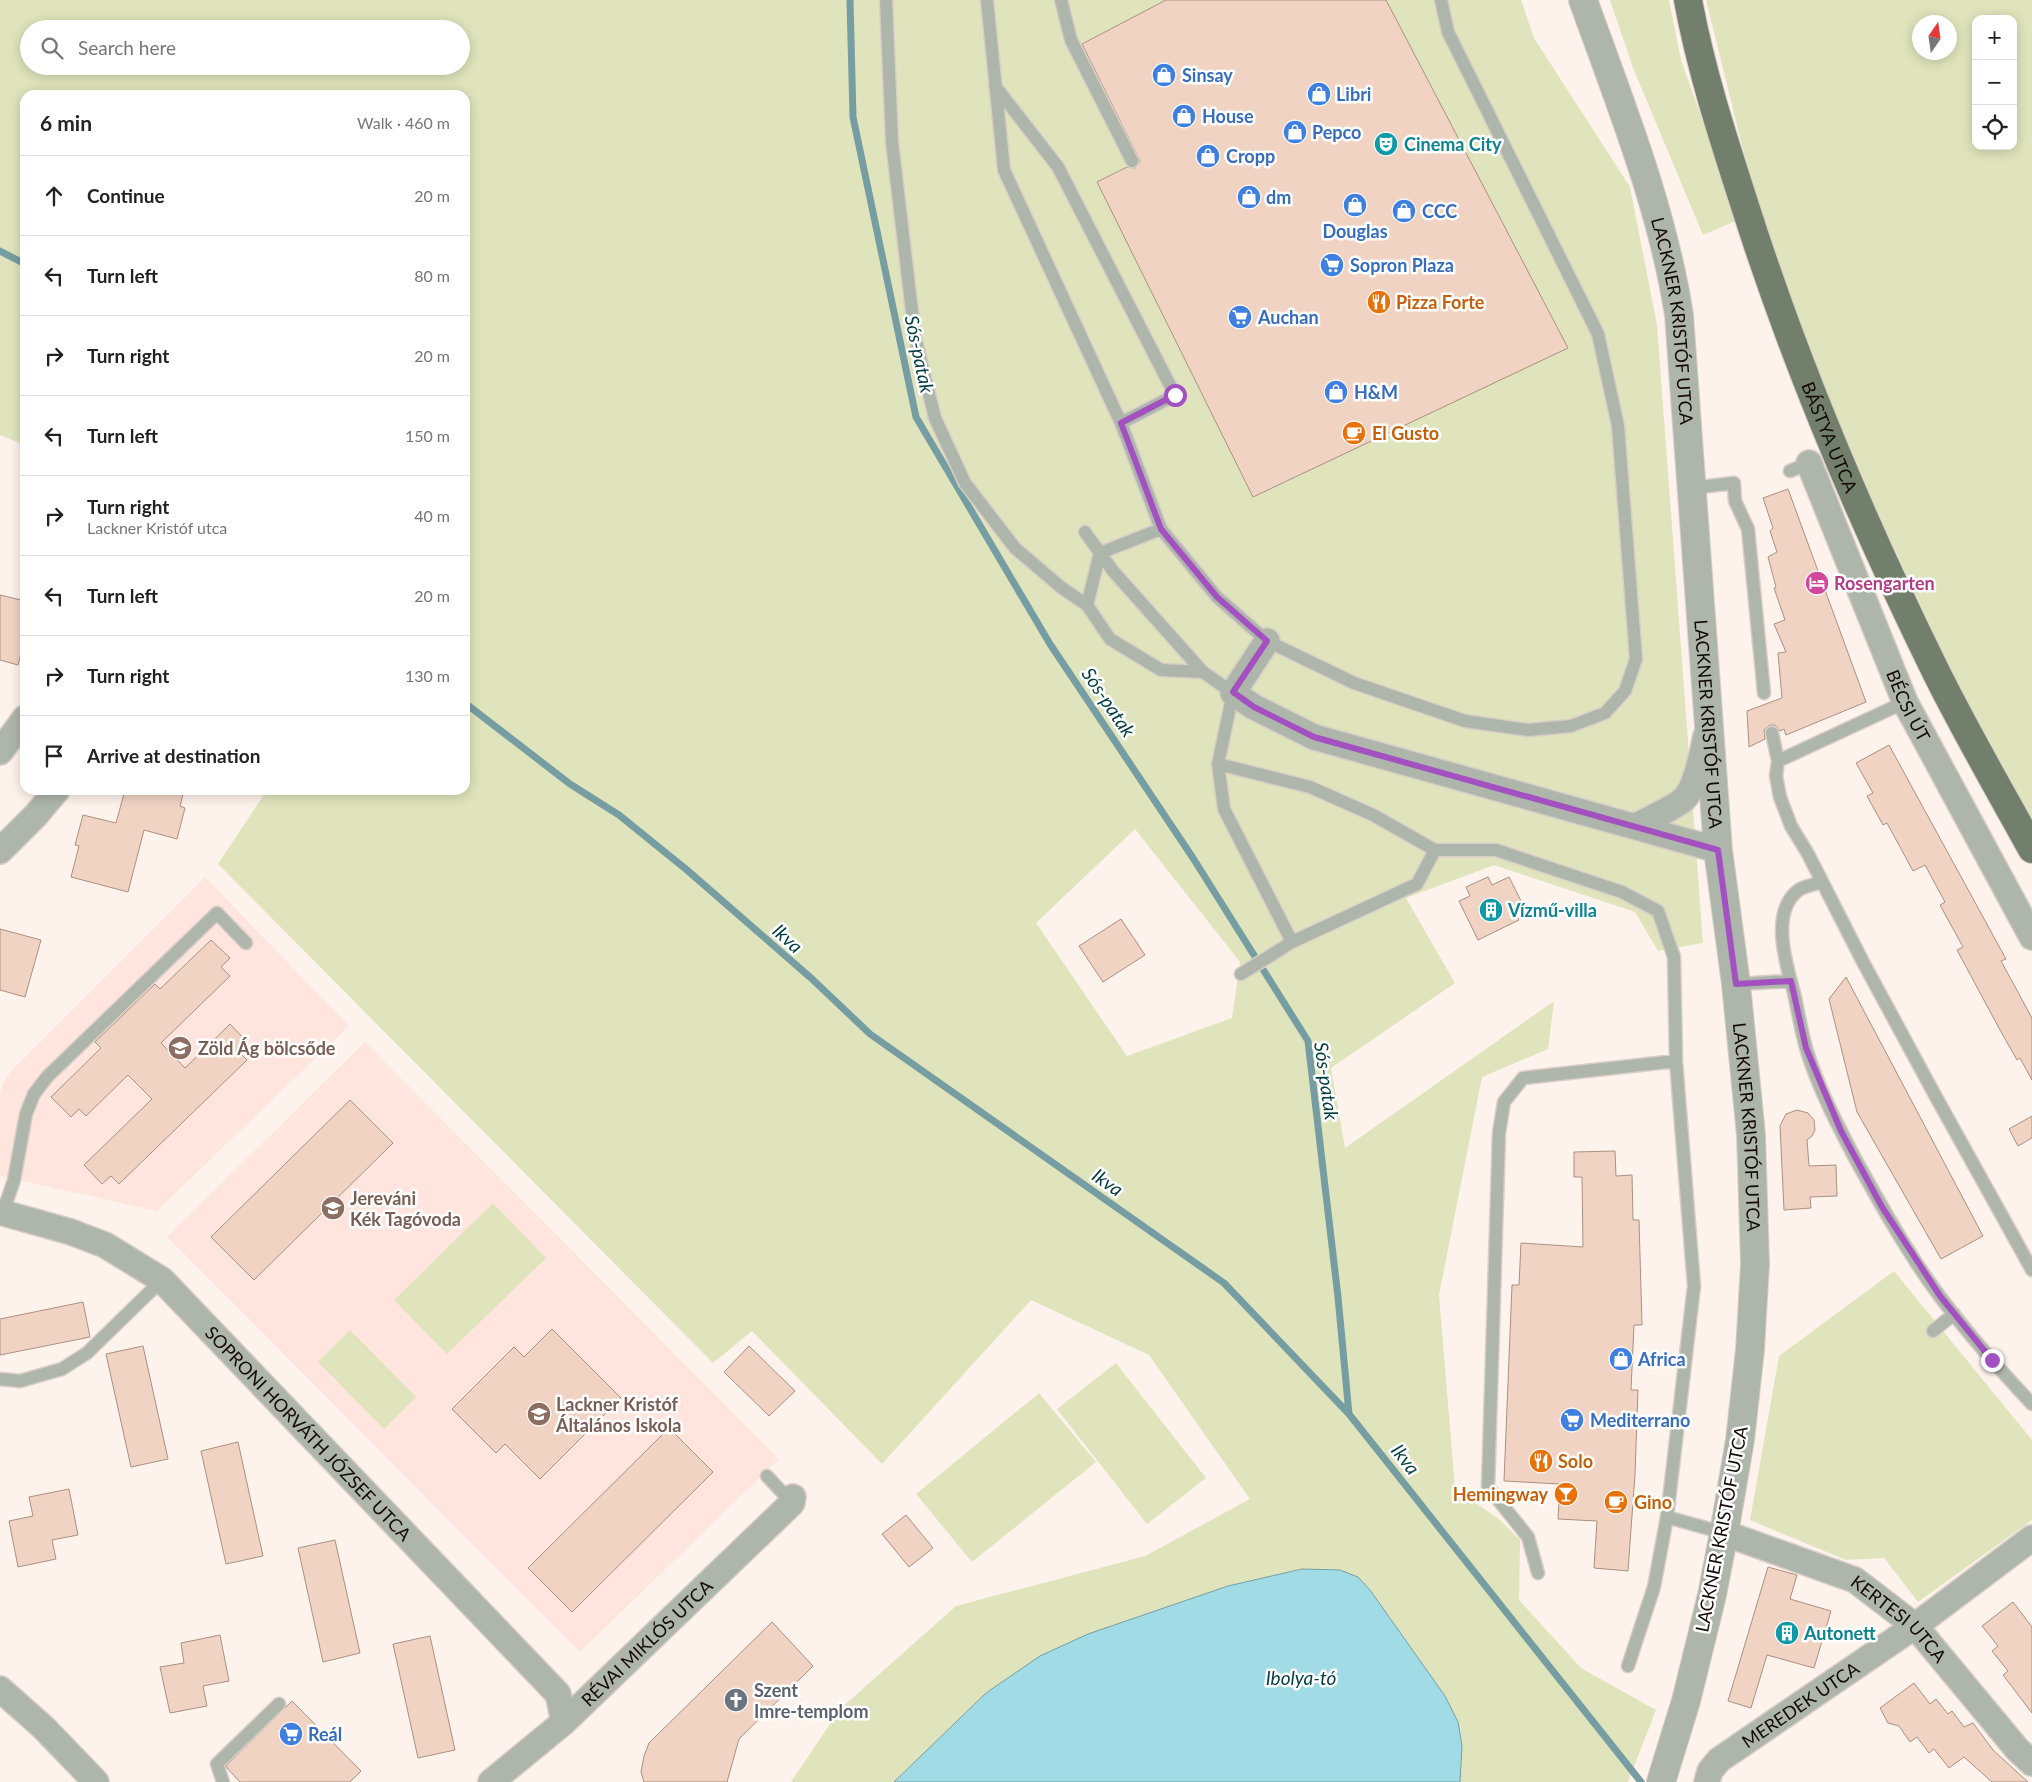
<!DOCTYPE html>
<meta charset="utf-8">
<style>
:root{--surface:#fff;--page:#f2f2f2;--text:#222;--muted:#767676;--line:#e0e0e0}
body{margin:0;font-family:Lato,sans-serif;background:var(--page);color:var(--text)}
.controls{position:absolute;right:15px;top:15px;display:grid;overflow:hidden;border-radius:10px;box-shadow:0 2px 12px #0003}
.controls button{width:45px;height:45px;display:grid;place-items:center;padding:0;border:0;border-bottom:1px solid var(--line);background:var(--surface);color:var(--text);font:25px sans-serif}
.compass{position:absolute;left:1912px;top:15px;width:45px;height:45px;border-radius:50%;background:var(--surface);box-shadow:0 2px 12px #0003;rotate:13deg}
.stop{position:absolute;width:15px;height:15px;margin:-11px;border:4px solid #a351c0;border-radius:50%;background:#fff}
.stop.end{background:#a351c0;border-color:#fff;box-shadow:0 1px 5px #0008}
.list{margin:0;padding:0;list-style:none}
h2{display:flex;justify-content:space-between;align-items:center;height:65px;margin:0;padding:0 20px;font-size:21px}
h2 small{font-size:16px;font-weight:400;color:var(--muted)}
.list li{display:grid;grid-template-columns:32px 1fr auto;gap:15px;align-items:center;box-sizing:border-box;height:80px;padding:0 20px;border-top:1px solid var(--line)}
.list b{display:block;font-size:19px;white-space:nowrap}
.list p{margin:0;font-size:16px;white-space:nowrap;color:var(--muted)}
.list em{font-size:16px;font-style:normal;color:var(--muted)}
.icon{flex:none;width:28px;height:28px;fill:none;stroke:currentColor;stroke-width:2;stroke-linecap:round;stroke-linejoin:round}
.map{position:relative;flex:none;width:2032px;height:1782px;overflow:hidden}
.search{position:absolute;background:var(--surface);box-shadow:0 2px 12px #0003;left:20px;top:20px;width:450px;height:55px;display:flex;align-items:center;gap:12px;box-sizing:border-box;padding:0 18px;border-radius:28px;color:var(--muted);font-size:19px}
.panel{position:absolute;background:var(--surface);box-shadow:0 2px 12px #0003;left:20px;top:90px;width:450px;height:705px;border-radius:15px}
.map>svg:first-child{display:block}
</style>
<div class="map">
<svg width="2032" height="1782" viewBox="0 0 2032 1782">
<rect width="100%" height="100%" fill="#fef3ec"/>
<path fill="#ffe5dd" d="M205 877 349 1026 157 1211 0 1176V1095L3 1083 11 1071Z
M365 1042 779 1459 580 1652 167 1237Z"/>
<path fill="#dfe4bc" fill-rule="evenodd" d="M0 0H1521L1534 38 1630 187 1657 325 1703 943 1658 951 1635 912 1494 865 1406 898 1455 983 1331 1068 1345 1148 1554 1001 1548 1049 1482 1077 1439 1295 1455 1488 1500 1520 1520 1540 1519 1600 1581 1668 1656 1710 1628 1782H1460L1462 1746 1458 1722 1445 1696 1370 1590 1340 1570 1302 1569 1228 1586 1134 1618 986 1693 894 1782H791L840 1709 956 1606 1145 1556 1250 1499 1149 1355 1031 1300 882 1464 752 1331 713 1363 218 864 267 790H465V95H25V445L0 435ZM29 29H461V66H29ZM1135 829 1240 962 1232 1018 1127 1056 1036 923Z
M1610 0H1669L1681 60 1738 220 1703 235 1633 68Z
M1706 0H2032V819L1949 667 1878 513 1806 346 1750 178ZM1976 19H2013V146H1976ZM1920 22H1950V52H1920Z
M493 1203 546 1258 447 1354 394 1300Z
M1894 1271 2032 1440V1520L1918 1602 1884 1558 1846 1560 1750 1520 1779 1356Z
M350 1330 416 1397 384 1429 318 1362Z
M1116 1363 1206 1478 1147 1524 1057 1409Z
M1039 1393 1096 1462 972 1562 916 1494Z"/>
<path fill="#a1dce6" stroke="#769da2" d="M1302 1569 1340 1570 1358 1577 1370 1590 1445 1696 1458 1722 1462 1746 1460 1782H894L986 1693 1040 1656 1088 1634 1228 1586Z"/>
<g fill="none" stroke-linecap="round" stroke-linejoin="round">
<path stroke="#769da2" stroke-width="7" d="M850 0 853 117 916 417 1050 644 1193 858 1308 1041 1338 1297 1349 1414
M0 251 25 264
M465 703 570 784 619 815 687 870 811 978 870 1034 1224 1283 1349 1414 1641 1782"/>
</g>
<path fill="#f0d3c3" stroke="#aa9081" d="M1166 0H1386L1568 348 1253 497 1097 182 1127 167 1135 168 1140 161 1082 44Z
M1788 489 1866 702 1786 735 1784 729 1780 731 1775 725H1770L1764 730 1765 739 1749 747 1747 711 1782 698 1778 653 1786 652 1774 624 1785 620 1774 588 1776 587 1768 557 1777 552 1770 531 1773 528 1763 498Z
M0 595 25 601V616L21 631 25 633V638L18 665 0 660Z
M1889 745 2006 959 2001 961 2032 1018V1080L2020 1058 2017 1060 2000 1030 1957 950 1963 947 1940 905 1945 902 1925 865 1913 871 1887 823 1883 825 1867 796 1873 793 1856 763Z
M125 790H184L180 806 185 808 177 839 144 830 128 892 71 877 79 846 75 845 83 815 116 823Z
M1488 877 1492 885 1509 877 1524 907 1515 912 1519 920 1478 940 1459 901 1470 896 1466 887Z
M1121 919 1145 955 1103 982 1079 946Z
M0 929 41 940 25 997 0 990Z
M211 940 230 958 221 967 230 976 161 1043 185 1068 230 1024 248 1043 239 1052 247 1060 119 1184 111 1176 102 1184 84 1165 152 1099 128 1075 86 1116 79 1109 71 1117 51 1097 101 1048 95 1042 155 984 160 989Z
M1846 977 1983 1236 1941 1259 1857 1112 1829 999Z
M350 1100 393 1143 254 1280 211 1237Z
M1797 1110 1808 1113 1814 1120 1815 1130 1812 1136 1807 1140 1809 1166 1836 1165 1837 1196 1810 1197 1811 1208 1784 1210 1780 1126 1786 1114Z
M2032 1116V1138L2018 1146 2009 1129Z
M1615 1151 1616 1176 1632 1175 1633 1220H1639L1642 1325H1634L1631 1390H1638L1635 1474 1628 1571 1594 1568 1597 1521 1558 1519 1560 1484 1504 1481 1512 1285H1519L1521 1243 1583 1247 1582 1177H1574V1152Z
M83 1302 90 1337 0 1355V1319Z
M552 1329 621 1398 540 1479 505 1444 496 1453 452 1409 514 1347 524 1357Z
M143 1346 168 1459 131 1467 106 1354Z
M749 1346 795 1391 769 1416 724 1372Z
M669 1428 713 1472 572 1612 528 1568Z
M238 1442 263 1556 226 1564 201 1451Z
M69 1489 78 1535 52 1540 56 1559 18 1567 9 1521 33 1516 29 1497Z
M906 1515 933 1548 909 1567 882 1534Z
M335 1540 360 1653 323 1662 298 1548Z
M1768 1567 1797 1575 1790 1599 1831 1611 1814 1668 1767 1655 1751 1708 1728 1701Z
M2013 1602 2032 1627V1713L2003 1675 2008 1671 1992 1651 1998 1646 1982 1626Z
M772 1622 813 1666 739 1739 727 1782H644L641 1772 644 1756 649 1743Z
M220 1635 229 1681 203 1686 207 1706 170 1713 160 1667 184 1663 181 1643Z
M430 1636 455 1750 418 1758 393 1644Z
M1914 1683 1930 1704 1936 1699 1948 1714 1952 1711 1964 1727 1973 1723 1993 1750 2028 1782H1992L1964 1757 1949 1768 1934 1749 1929 1753 1917 1737 1910 1742 1899 1726 1888 1723 1880 1708Z
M292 1701 361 1771 350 1782H240L227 1768 226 1766Z"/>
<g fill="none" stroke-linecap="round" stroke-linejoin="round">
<g stroke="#d8cec7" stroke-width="15">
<path id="service" d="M886 0 892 142 915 337 935 418 965 483 1015 548 1062 588 1087 605
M987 0 1004 170 1121 423 1161 529 1217 597 1267 641 1354 683 1465 721 1528 730 1571 726 1605 713 1625 691 1636 659 1618 426 1598 334 1448 32 1441 0
M1061 0 1071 40 1132 161
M995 86 1058 167 1175 395 1121 423
M1790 471 1809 463
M1692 488 1734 483 1735 501 1748 529 1764 693
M1161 529 1100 553 1087 605 1110 639 1161 670 1203 672
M1085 532 1113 571 1203 672 1233 693 1218 764 1310 787 1373 815 1435 850H1496L1622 892 1658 911 1674 957 1676 1061 1694 1286 1667 1517 1654 1587 1628 1666
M1772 733 1778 761 1776 776 1780 797 1791 826 1808 854 1863 962 1936 1097 2032 1270
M1778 761 1905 702
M1218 764 1224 809 1292 942 1241 974
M1822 882C1815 884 1806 886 1800 889 1769 910 1786 964 1794 993 1798 1011 1801 1030 1806 1048 1818 1088 1838 1126 1857 1162 1882 1207 1910 1257 1941 1298 1969 1335 2000 1370 2032 1404
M1292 942 1417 884 1435 850
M1736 984 1791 981
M3 1212 14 1180 26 1114 34 1094 47 1077 217 913 246 943
M1933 1331 1954 1314
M0 1379 20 1381 62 1369 87 1353 162 1280
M767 1476 792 1503
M1667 1517 1724 1533
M1538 1573 1528 1537 1488 1487 1499 1133 1504 1102 1523 1078 1676 1061
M223 1782 217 1764 279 1704"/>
</g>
<g stroke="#d8cec7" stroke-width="28">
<g id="minor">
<path id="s1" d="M1809 463 1905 702 2032 937"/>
<path d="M1267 641 1233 693 1254 707 1314 737 1718 850"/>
<path d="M0 752 25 718"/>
<path d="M1636 826C1649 819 1674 808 1684 799 1697 786 1702 753 1706 736"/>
<path d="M0 851 36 815 57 790"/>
<path id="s2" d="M0 1212 71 1232 105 1245 162 1280 558 1694 564 1722"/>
<path id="s3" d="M1724 1533 1855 1580 1915 1626 2017 1749 2032 1763"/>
<path d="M0 1689 43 1727 96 1782"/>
<path id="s4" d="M491 1782 564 1722 792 1503 793 1497"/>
<path id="s5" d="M1707 1782 1710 1771 1719 1760 1915 1626 2032 1538"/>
</g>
</g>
<g stroke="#d8cec7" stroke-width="30">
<g id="tertiary">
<path id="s6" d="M1583 0C1620 103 1662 206 1679 315L1718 850 1736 984 1751 1135 1755 1264 1750 1350 1740 1440 1724 1533 1712 1595 1686 1701 1661 1782"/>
</g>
</g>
<g stroke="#d8cec7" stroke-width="30">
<g id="primary">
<path id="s7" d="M1688 0C1701 71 1724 141 1746 209 1797 369 1863 524 1937 674 1967 734 2000 791 2032 849"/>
</g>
</g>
<use href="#service" stroke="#aeb5aa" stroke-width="12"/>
<use href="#minor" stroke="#aeb5aa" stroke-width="25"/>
<use href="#tertiary" stroke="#aeb5aa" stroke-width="28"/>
<use href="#primary" stroke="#727f6c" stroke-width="28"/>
</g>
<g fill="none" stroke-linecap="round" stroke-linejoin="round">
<path stroke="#a351c0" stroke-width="6" d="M1175 395 1121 423 1161 529 1217 597 1267 641 1233 692 1254 707 1314 737 1718 850 1736 984 1791 981 1806 1048 1841 1131 1882 1207 1940 1296 1992 1360"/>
</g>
<defs>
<g id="shop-disc" transform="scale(1.25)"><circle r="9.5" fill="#3f7fe0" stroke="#fff"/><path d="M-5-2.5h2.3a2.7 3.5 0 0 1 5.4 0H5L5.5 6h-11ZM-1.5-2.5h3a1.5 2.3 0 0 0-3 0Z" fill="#fff"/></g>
<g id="theatre-disc" transform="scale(1.25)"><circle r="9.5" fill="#0f9aa8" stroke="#fff"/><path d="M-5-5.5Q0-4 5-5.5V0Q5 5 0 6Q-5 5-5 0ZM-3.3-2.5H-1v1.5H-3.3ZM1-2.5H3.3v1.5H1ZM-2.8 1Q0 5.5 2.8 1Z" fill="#fff"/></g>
<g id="supermarket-disc" transform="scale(1.25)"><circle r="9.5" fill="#3f7fe0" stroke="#fff"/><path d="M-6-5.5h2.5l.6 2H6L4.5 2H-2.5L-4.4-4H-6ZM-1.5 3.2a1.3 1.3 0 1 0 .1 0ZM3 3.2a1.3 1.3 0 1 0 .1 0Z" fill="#fff"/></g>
<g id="restaurant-disc" transform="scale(1.25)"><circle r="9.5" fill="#e8710a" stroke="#fff"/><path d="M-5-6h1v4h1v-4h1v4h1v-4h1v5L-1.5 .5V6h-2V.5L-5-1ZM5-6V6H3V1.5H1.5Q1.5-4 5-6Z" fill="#fff"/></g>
<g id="cafe-disc" transform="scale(1.25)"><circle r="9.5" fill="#e8710a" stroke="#fff"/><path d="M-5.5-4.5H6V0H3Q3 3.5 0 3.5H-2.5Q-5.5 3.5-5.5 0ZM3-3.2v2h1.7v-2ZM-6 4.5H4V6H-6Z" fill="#fff"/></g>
<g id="hotel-disc" transform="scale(1.25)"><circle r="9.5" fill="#d1479c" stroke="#fff"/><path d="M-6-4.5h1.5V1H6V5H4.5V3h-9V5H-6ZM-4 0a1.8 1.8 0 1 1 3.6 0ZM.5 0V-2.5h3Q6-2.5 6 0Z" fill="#fff"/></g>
<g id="building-disc" transform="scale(1.25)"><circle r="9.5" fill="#0f9aa8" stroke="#fff"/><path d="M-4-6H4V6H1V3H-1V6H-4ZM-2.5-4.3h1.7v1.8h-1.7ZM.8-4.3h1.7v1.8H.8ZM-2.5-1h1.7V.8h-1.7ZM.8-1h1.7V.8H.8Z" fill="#fff"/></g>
<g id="school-disc" transform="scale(1.25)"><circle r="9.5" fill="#8d6e63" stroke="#fff"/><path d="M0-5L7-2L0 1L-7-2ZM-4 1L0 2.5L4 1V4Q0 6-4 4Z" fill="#fff"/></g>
<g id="bar-disc" transform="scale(1.25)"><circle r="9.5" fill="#e8710a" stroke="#fff"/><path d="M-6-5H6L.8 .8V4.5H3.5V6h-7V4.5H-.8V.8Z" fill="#fff"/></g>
<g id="church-disc" transform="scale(1.25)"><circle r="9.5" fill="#6b7280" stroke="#fff"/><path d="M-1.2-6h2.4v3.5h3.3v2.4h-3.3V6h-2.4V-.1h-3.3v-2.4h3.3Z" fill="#fff"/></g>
</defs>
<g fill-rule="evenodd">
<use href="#shop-disc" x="1164" y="75"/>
<use href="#shop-disc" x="1319" y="94"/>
<use href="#shop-disc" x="1184" y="116"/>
<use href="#shop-disc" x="1295" y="132"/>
<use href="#theatre-disc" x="1386" y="144"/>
<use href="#shop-disc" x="1208" y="156"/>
<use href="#shop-disc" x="1249" y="197"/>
<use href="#shop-disc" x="1355" y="205"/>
<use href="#shop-disc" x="1404" y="211"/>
<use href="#supermarket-disc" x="1332" y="265"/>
<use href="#restaurant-disc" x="1379" y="302"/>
<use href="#supermarket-disc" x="1240" y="317"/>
<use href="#shop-disc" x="1336" y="392"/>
<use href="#cafe-disc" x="1354" y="433"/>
<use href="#hotel-disc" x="1817" y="583"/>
<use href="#building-disc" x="1491" y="910"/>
<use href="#school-disc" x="180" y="1048"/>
<use href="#school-disc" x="333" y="1208"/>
<use href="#shop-disc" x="1621" y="1359"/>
<use href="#school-disc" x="539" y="1414"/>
<use href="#supermarket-disc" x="1572" y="1420"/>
<use href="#restaurant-disc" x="1541" y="1461"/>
<use href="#bar-disc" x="1566" y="1494"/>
<use href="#cafe-disc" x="1616" y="1502"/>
<use href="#building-disc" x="1787" y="1633"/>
<use href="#church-disc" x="736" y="1700"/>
<use href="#supermarket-disc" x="291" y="1734"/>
</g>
<g text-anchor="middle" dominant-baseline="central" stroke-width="5" stroke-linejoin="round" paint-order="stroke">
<g font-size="18" font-weight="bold" fill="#366cbe" stroke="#fff" text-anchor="start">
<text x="1182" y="75">Sinsay</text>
<text x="1336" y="94">Libri</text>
<text x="1202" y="116">House</text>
<text x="1312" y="132">Pepco</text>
<text x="1226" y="156">Cropp</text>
<text x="1266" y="197">dm</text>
<text x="1422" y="211">CCC</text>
<text x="1355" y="231" text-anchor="middle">Douglas</text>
<text x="1350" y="265">Sopron Plaza</text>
<text x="1258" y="317">Auchan</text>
<text x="1354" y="392">H&amp;M</text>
<text x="1638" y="1359">Africa</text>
<text x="1590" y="1420">Mediterrano</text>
<text x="308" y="1734">Reál</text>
</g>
<g font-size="18" font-weight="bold" fill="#0d838f" stroke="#fff" text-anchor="start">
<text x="1404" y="144">Cinema City</text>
<text x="1508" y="910">Vízmű-villa</text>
<text x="1804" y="1633">Autonett</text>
</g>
<g font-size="18" font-weight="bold" fill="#c56008" stroke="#fff" text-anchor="start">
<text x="1396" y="302">Pizza Forte</text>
<text x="1372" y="433">El Gusto</text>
<text x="1558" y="1461">Solo</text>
<text x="1548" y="1494" text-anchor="end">Hemingway</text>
<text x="1634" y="1502">Gino</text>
</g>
<g font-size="18" fill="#130a05" stroke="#fff">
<text stroke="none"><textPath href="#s6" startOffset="335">LACKNER KRISTÓF UTCA</textPath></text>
<text stroke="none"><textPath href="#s7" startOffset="460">BÁSTYA UTCA</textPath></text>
<text stroke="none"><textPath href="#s1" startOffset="262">BÉCSI ÚT</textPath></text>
<text stroke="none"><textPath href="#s6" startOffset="740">LACKNER KRISTÓF UTCA</textPath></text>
<text stroke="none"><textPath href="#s6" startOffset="1145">LACKNER KRISTÓF UTCA</textPath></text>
<text stroke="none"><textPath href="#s2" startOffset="389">SOPRONI HORVÁTH JÓZSEF UTCA</textPath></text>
<text transform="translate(1721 1529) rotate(-79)">LACKNER KRISTÓF UTCA</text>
<text stroke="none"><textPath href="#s3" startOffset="198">KERTESI UTCA</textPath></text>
<text stroke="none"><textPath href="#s4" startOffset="209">RÉVAI MIKLÓS UTCA</textPath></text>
<text stroke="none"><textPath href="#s5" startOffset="124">MEREDEK UTCA</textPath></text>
</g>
<g font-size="18" font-weight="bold" fill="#b23c85" stroke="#fff" text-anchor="start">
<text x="1834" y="583">Rosengarten</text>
</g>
<g font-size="18" font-weight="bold" fill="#785e54" stroke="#fff" text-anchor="start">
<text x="198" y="1048">Zöld Ág bölcsőde</text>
<text x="350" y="1198">Jereváni<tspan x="350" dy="21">Kék Tagóvoda</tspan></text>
<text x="556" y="1404">Lackner Kristóf<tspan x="556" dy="21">Általános Iskola</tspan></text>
</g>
<g font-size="18" font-weight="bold" fill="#5b616d" stroke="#fff" text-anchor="start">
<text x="754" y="1690">Szent<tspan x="754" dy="21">Imre-templom</tspan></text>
</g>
<g font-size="19" font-style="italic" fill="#033c43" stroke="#fff">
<text transform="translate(920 354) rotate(78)">Sós-patak</text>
<text transform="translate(1109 702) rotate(56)">Sós-patak</text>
<text transform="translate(788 938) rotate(42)">Ikva</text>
<text transform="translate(1327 1081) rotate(82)">Sós-patak</text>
<text transform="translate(1108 1182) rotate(35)">Ikva</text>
<text transform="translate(1406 1459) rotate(52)">Ikva</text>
<text x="1301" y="1677">Ibolya-tó</text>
</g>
</g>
</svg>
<div class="controls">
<button>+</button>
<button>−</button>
<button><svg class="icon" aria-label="locate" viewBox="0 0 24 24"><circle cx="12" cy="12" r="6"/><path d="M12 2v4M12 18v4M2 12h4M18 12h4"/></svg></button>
</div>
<svg class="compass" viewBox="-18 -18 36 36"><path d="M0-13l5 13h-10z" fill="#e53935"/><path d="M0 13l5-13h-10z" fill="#767676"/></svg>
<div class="stop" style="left:1175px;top:395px"></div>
<div class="stop end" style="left:1992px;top:1360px"></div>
<div class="search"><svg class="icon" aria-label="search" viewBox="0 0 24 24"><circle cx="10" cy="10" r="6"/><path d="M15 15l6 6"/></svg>Search here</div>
<section class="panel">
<h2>6 min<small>Walk · 460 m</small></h2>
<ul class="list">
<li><svg class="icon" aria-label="ahead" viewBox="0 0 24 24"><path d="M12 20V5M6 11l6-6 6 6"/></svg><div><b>Continue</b></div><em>20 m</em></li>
<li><svg class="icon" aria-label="left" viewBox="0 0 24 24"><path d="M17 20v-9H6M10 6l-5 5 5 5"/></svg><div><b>Turn left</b></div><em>80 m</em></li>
<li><svg class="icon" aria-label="right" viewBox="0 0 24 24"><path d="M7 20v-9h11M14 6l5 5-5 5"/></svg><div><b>Turn right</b></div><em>20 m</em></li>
<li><svg class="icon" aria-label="left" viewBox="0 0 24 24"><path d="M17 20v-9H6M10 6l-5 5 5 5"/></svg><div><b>Turn left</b></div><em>150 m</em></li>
<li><svg class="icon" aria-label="right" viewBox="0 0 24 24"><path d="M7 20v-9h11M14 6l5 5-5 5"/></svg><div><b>Turn right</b><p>Lackner Kristóf utca</p></div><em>40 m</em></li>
<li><svg class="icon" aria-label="left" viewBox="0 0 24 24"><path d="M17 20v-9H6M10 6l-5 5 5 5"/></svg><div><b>Turn left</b></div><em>20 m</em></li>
<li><svg class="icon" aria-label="right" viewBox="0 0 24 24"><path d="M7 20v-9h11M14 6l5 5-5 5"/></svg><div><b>Turn right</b></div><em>130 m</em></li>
<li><svg class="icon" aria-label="arrive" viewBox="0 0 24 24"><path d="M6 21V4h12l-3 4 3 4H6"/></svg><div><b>Arrive at destination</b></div></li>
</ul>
</section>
</div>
